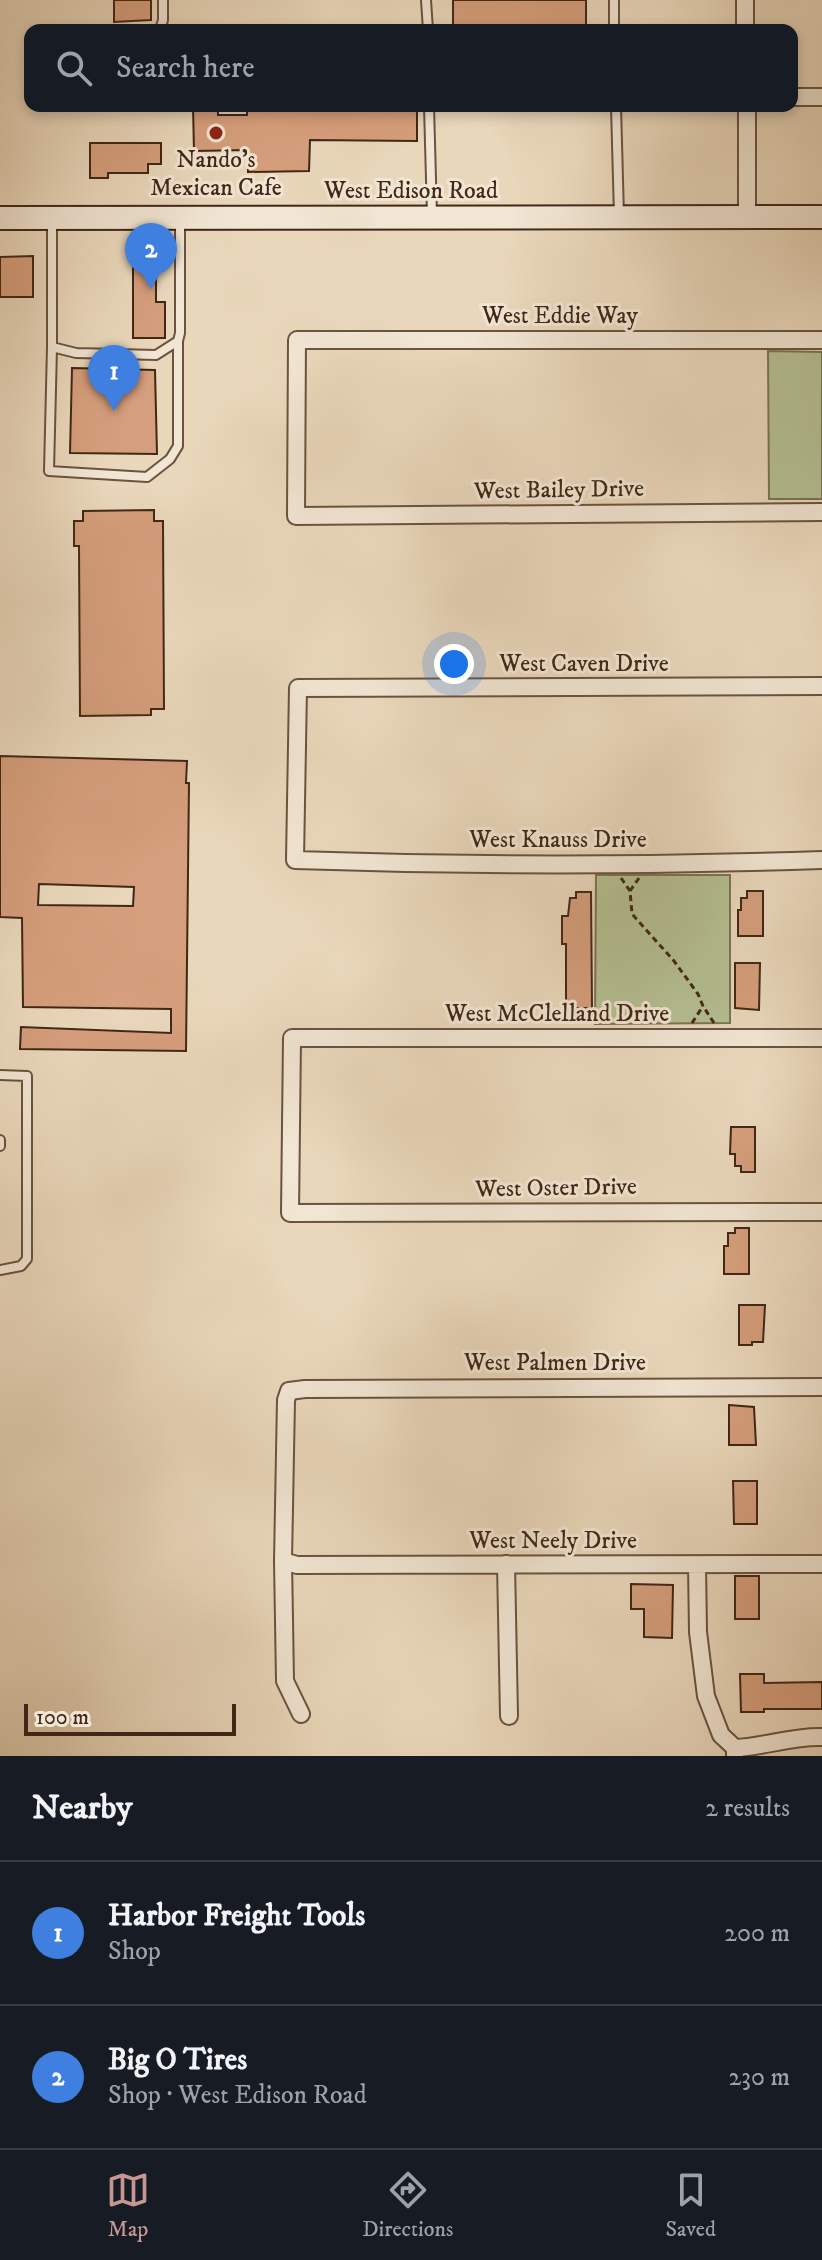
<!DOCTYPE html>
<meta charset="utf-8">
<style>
:root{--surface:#171b24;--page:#20242c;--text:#f1f3f6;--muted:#9ea1a6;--line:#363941;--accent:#c59692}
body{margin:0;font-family:"IM FELL DW Pica",serif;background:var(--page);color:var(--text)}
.scale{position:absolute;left:24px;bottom:20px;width:212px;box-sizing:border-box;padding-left:8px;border:4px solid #412716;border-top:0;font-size:22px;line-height:28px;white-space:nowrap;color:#412716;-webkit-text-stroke:6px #f1e5d3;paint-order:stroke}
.you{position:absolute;left:454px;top:664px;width:28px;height:28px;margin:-20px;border:6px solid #fff;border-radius:50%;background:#1a73e8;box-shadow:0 0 0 12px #1a73e833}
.badge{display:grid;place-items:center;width:52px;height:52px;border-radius:50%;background:var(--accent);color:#fff;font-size:26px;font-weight:700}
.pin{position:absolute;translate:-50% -66px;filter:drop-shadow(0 2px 4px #0008)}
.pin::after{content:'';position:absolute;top:42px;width:28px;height:24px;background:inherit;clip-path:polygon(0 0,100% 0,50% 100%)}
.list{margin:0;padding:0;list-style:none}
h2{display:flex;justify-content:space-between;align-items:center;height:104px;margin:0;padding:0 32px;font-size:34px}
h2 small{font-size:26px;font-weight:400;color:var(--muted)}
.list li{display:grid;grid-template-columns:52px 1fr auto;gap:24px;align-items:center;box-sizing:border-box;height:144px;padding:0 32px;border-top:2px solid var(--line)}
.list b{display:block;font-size:30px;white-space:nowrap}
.list p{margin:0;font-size:26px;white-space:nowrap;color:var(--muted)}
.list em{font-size:26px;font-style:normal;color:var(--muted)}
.icon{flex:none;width:44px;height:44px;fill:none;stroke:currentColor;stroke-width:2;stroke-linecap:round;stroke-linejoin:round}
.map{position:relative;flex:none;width:822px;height:1756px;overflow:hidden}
.search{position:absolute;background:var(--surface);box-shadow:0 4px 12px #0003;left:24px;right:24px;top:24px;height:88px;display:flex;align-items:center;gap:20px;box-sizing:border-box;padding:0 28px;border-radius:16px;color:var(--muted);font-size:30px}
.sheet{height:392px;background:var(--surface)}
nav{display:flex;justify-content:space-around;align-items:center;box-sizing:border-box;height:112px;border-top:2px solid var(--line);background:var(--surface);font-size:22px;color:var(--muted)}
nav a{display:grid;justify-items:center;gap:4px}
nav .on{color:var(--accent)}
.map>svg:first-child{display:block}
</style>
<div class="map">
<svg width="822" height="1756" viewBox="0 0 822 1756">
<rect width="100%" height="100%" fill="#e9d7bb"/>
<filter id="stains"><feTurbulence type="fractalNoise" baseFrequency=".0025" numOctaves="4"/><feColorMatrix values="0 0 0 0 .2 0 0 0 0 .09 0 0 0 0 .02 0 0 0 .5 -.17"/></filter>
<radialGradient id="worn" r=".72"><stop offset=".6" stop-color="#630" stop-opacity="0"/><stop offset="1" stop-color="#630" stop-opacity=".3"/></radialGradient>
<path fill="#b4bf92" stroke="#7a7354" stroke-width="2" d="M768 351 822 352V499H769Z
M596 875H730V1023L595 1024Z"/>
<path fill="#d59e7c" stroke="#412716" stroke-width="2" fill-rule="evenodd" d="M114 0H151V20L114 22Z
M453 0H586V26H566V30H453Z
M193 106H218V115H247V106H417V141L310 140 309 171 248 172V150L194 151Z
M90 143H161V164H148V173H108V178H90Z
M133 254H156V302H165V338H133Z
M33 256V297H0V257Z
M72 368 155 370 157 454 70 453Z
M154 510V521H163L164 709H151V715L80 716 79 546H74V521H83V511Z
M0 756 187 761 186 783H189L186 1051 20 1049 21 1027 171 1033V1009L23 1007 22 918 0 917ZM39 884 134 887 133 906 38 905Z
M747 891H763V936H738V910H741V898H747Z
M576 892H591L592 1008H566V944H562V916H568L570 898H576Z
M735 963H760L759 1010 735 1008Z
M731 1127H755V1172H741V1166H735V1154H730Z
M735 1228H749V1274H724V1246H728V1233H735Z
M739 1305H765L763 1342H752V1345H739Z
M729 1405 754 1407 756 1445H729Z
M733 1481H757V1524H734Z
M735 1576H759V1619H735Z
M631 1584 673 1585 672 1638 644 1637V1609H631Z
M740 1674H764V1683L822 1682V1709H764V1712H741Z"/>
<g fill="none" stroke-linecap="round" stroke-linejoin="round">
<g stroke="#6b533f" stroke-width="12">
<path id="lane" d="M426 0 428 30
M614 0V30
M160 30 163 20V0
M429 106 432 216
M616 106 619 216
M52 218V347L76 353 156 355 178 341 180 333V219
M52 347 49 471 147 477 170 459 178 446V341
M0 1075 27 1076V1259L21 1266 0 1270
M0 1140V1146"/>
</g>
<g stroke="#6b533f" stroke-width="20">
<path id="street" d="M745 0V30
M792 97H822
M747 106V216
M822 340H297L296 516 822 512
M822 686 298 688 295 860C470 866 646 866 822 860
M822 1038H292L290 1213 822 1212
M283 1561 297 1565 822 1564
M506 1564 509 1716
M697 1565 698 1632 706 1696 721 1735 735 1748V1756
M301 1714 285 1681 283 1561 286 1400 289 1391 305 1389 822 1387
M735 1748C764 1747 792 1736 822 1737"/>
</g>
<g stroke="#412716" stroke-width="26">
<path id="secondary" d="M0 218 822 217"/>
</g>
<path stroke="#412716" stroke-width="3" stroke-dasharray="6 4" stroke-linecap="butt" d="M621 878 630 891
M639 878 630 891 632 914 674 961 698 994 703 1006 714 1023
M692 1023 703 1006"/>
<use href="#lane" stroke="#f1e5d3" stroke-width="8"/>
<use href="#street" stroke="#f1e5d3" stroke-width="16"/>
<use href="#secondary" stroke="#f1e5d3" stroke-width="22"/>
</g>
<circle fill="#8f2418" stroke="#f1e5d3" stroke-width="3" cx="216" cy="133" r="8"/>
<g text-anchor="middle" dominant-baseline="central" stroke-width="6" stroke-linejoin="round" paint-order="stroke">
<g font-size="24" fill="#412716" stroke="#f1e5d3">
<text x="216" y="160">Nando's<tspan x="216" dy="28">Mexican Cafe</tspan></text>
</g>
<g font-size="24" fill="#412716" stroke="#f1e5d3">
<text x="411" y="191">West Edison Road</text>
<text x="560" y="316">West Eddie Way</text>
<text transform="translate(559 490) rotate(-1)">West Bailey Drive</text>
<text x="584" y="664">West Caven Drive</text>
<text x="558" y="840">West Knauss Drive</text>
<text x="557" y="1014">West McClelland Drive</text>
<text transform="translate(556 1188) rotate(-1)">West Oster Drive</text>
<text x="555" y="1363">West Palmen Drive</text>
<text x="553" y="1541">West Neely Drive</text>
</g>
</g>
<rect width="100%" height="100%" filter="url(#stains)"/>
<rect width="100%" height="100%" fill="url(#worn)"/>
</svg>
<div class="scale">100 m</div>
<div class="you"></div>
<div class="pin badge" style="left:114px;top:411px;background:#3f7fe0">1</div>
<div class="pin badge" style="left:151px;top:289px;background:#3f7fe0">2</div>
<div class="search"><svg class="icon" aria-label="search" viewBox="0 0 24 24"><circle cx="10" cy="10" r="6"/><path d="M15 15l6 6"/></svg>Search here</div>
</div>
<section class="sheet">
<h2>Nearby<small>2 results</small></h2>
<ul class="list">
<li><span class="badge" style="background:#3f7fe0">1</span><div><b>Harbor Freight Tools</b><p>Shop</p></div><em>200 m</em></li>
<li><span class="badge" style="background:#3f7fe0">2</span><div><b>Big O Tires</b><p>Shop · West Edison Road</p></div><em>230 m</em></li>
</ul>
</section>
<nav>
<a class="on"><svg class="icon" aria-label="map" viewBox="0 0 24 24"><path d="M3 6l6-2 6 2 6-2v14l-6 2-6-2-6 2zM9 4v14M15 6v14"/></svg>Map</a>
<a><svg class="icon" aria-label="directions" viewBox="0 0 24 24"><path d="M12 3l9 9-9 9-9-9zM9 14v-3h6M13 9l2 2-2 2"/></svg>Directions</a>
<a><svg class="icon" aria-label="saved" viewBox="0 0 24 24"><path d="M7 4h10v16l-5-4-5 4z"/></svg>Saved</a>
</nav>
